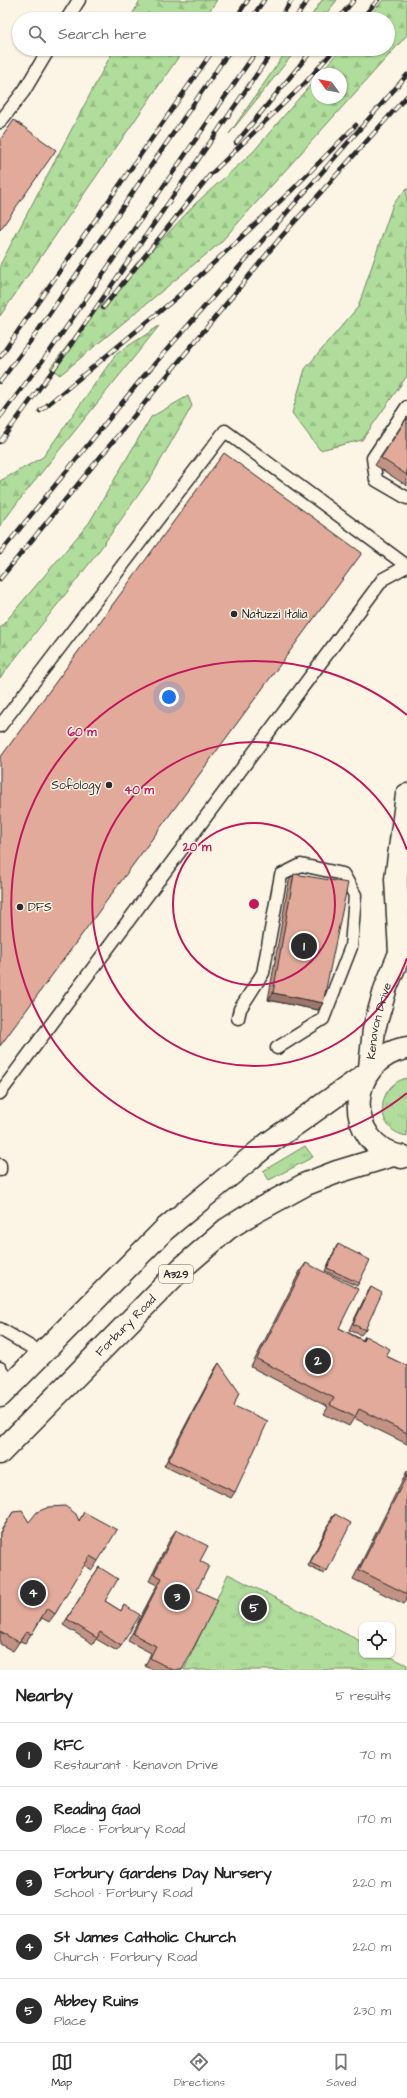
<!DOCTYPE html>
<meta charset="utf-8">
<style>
:root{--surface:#fff;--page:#f6f6f6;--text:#222;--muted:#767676;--line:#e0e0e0;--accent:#2b2b2b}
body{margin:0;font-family:"Architects Daughter",sans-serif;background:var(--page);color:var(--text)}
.controls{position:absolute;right:12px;bottom:12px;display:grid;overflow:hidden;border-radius:8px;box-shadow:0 1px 3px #0004}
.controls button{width:36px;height:36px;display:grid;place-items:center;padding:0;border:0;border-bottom:1px solid var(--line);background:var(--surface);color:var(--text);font:20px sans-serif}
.compass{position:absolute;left:311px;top:68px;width:36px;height:36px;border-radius:50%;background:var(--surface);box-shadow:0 1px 3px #0004;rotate:303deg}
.you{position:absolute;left:169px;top:697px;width:14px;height:14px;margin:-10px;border:3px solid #fff;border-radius:50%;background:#1a73e8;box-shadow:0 0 0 6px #1a73e833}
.badge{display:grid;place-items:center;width:26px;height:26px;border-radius:50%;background:var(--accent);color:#fff;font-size:13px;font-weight:700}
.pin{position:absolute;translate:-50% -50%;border:2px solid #fff;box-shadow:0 1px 4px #0006}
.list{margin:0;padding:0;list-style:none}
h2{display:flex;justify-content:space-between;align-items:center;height:52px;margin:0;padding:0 16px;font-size:17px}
h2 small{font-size:13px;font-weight:400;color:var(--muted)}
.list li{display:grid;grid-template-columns:26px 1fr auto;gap:12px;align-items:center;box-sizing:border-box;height:64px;padding:0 16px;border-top:1px solid var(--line)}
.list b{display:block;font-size:15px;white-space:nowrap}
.list p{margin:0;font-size:13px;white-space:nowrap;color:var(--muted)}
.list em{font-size:13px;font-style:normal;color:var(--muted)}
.icon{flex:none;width:22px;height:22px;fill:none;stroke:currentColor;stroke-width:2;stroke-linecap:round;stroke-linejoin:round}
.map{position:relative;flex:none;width:407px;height:1670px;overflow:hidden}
.search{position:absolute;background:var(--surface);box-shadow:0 1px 3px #0004;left:12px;right:12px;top:12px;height:44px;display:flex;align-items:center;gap:10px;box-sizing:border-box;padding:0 14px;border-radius:22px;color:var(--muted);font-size:15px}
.sheet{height:372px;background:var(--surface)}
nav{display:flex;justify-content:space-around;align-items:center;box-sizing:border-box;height:56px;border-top:1px solid var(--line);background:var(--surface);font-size:11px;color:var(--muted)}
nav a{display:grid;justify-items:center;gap:2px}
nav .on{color:var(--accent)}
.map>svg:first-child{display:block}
</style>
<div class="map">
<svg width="407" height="1670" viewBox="0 0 407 1670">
<defs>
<pattern id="grass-tufts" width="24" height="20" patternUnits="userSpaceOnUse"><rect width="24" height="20" fill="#b0dd9b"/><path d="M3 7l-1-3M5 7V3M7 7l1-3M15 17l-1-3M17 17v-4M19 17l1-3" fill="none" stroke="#98be86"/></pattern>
<pattern id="forest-firs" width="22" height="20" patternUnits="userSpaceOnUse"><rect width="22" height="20" fill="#b0dd9b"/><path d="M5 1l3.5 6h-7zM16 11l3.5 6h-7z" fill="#98be86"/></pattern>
</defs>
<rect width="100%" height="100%" fill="#fcf5e5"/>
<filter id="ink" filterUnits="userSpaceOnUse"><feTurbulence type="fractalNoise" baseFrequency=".025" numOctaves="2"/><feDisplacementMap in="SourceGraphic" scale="8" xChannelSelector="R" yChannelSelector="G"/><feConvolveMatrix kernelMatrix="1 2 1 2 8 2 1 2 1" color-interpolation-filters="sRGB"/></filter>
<g filter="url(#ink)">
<path fill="url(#grass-tufts)" stroke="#6e8463" d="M407 1078V1136C374 1131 375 1085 407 1078Z
M305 1146 313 1157 269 1180 263 1171Z
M228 1574 362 1642V1655H387L407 1665V1670H184Z"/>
<path fill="url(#forest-firs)" stroke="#6e8463" d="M140 0H217L204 19H130Z
M322 0H337L322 19H309Z
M383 0H407V35L220 243 60 375 50 368 84 324 196 203 253 152 317 77V98H341V74H319L341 49H388V19H367Z
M114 49H184L0 316V265Z
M288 49H297L229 134Z
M407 188V376L362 440 320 450 292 413 305 369 358 307 393 204Z
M159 326 17 503 0 526V481L43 457 116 354Z
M188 396 192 406 151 477 96 555 0 678V628L89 523 151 417Z"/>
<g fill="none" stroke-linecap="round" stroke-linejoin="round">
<g stroke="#2b2b2b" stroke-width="15">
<path id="service" d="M67 19 79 0
M0 122 24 91 49 49
M407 407 373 458 376 480 407 498
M0 726 225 431 407 566
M238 1018 240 1009 263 973 281 875 301 865 343 874 355 895 351 947 323 1019 277 1048
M0 1093 383 579 407 566
M0 1165V1170
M0 1329 41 1353
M0 1368 11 1385"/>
</g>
<g stroke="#2b2b2b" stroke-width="25">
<g id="minor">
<path id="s1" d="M370 1068 374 1029 386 987 400 953 396 879 407 795"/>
</g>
</g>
<g stroke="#2b2b2b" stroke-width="25">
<g id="primary">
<path d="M402 1157C341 1144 346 1058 407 1048"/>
<path d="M0 1396 165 1229 269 1143 365 1075"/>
<path id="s2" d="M0 1453 182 1268 227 1229 251 1214 306 1184 337 1172 393 1155"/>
</g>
</g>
<use href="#service" stroke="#fcf5e5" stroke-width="12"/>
<use href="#minor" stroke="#fcf5e5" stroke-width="22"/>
<use href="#primary" stroke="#fcf5e5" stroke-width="22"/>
<g stroke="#2b2b2b" stroke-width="4.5">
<path id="rail" d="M235 19 248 0
M251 19 264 0
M279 19 292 0
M295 19 308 0
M338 19 354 0
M361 19 378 0
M236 143 313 49
M103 308 210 175 305 83 335 49
M0 357 214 49
M0 382 35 335 231 49
M40 411 176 298 292 190 356 125
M0 417 50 351 258 49
M0 442 61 359 274 49
M0 553 143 377 407 75
M0 579 281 237 407 96"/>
</g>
<use href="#rail" stroke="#fcf5e5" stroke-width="3" stroke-dasharray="9" stroke-linecap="butt"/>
</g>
<path fill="#c29284" stroke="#2b2b2b" d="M407 417V486L375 465Z
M294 874 323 1003 318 1010 268 1000 289 881Z
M338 1244 359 1283 357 1286 325 1271 336 1247Z
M306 1263 339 1328 363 1340 365 1336 386 1356 407 1366V1444L354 1418 349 1426 324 1414 328 1407 251 1367 300 1271Z
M371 1287 365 1330 361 1335 349 1330 367 1293Z
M219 1363 234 1406 235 1492 231 1498 164 1466 215 1369Z
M407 1471V1600L404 1604 353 1579Z
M13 1512 29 1522 79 1521 84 1512 98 1561 92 1570 84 1565 55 1614 49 1622 42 1618 25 1643 20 1641 13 1651 0 1644V1532Z
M335 1514 327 1571 324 1574 308 1566 332 1517Z
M176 1530 200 1561 197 1590 182 1670H153L145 1666 151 1653 128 1641 157 1585 149 1581 171 1537Z
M99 1567 105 1601 121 1611 124 1605 121 1646 117 1651 96 1639 93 1644 63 1625Z"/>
<path fill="#9e776c" stroke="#2b2b2b" d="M273 993 323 1003 318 1010 268 1000Z"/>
<path fill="#e2aa9a" stroke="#2b2b2b" d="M14 120 56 150 0 230V140Z
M407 418V475L381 458Z
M224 453 362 553 0 1046V758Z
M294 874 348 883 323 1003 273 993Z
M338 1244 370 1260 359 1283 327 1268Z
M306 1263 358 1289 339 1328 363 1341 365 1336 390 1349 386 1356 407 1366V1433L359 1409 355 1417 330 1405 334 1398 257 1359Z
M371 1287 382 1293 365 1330 353 1324Z
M219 1363 239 1392 234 1406 268 1421 235 1492 168 1461Z
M407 1475V1594L359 1570Z
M65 1506 76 1514 79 1521 84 1512 117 1530 98 1561 90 1556 55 1614 47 1608 32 1634 26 1632 19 1642 0 1632V1533L13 1512 22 1511 29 1522 37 1512 49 1507Z
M335 1514 351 1523 327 1571 310 1563Z
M176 1530 208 1546 200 1561 209 1566 197 1590 218 1600 182 1670H173L150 1658 156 1646 133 1634 162 1578 154 1574Z
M99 1567 118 1579 105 1601 121 1611 124 1605 140 1615 121 1646 100 1632 97 1638 67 1619Z"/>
</g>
<g fill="none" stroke="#c2185b" stroke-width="2">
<circle cx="254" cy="904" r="81"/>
<path d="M407 958A162 162 0 1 1 407 850"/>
<path d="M407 1093A243 243 0 1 1 407 715"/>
</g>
<g fill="#2b2b2b" stroke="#fcf5e5" stroke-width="1.5">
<circle cx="234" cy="614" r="4"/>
<circle cx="109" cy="785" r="4"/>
<circle cx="20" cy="907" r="4"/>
</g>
<g text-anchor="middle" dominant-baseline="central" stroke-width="3" stroke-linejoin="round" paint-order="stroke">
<rect fill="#fcf5e5" stroke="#6a6863" stroke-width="1" x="159" y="1265" width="34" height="18" rx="3"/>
<g font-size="11" font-weight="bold" fill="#2b2b2b">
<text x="176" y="1274">A329</text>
</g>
<g font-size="12" fill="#2b2b2b" stroke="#fcf5e5" text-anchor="start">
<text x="242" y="614">Natuzzi Italia</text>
<text x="101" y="785" text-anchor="end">Sofology</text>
<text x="28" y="907">DFS</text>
</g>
<g font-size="12" fill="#2b2b2b" stroke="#fcf5e5">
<text stroke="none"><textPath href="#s1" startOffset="48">Kenavon Drive</textPath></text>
<text stroke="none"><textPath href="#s2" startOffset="179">Forbury Road</textPath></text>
</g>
</g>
<circle cx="254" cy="904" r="6" fill="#c2185b" stroke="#fcf5e5" stroke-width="2"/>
<g font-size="12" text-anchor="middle" font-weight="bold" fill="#c2185b" stroke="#fcf5e5" stroke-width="3" stroke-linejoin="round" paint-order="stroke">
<text x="82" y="736">60 m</text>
<text x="139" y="794">40 m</text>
<text x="197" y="851">20 m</text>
</g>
</svg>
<div class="controls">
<button><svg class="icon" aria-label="locate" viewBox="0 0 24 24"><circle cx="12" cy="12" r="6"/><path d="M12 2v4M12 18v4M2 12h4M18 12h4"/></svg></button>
</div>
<svg class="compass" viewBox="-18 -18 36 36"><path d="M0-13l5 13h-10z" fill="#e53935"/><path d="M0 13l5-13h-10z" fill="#767676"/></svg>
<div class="you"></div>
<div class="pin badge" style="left:304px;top:946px">1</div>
<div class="pin badge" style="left:318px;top:1361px">2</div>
<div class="pin badge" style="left:177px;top:1597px">3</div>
<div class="pin badge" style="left:33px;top:1593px">4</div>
<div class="pin badge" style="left:254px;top:1608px">5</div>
<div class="search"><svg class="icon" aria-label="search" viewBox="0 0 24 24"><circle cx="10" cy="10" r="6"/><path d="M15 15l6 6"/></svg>Search here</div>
</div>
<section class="sheet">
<h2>Nearby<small>5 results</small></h2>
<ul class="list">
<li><span class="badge">1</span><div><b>KFC</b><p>Restaurant · Kenavon Drive</p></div><em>70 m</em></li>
<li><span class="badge">2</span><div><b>Reading Gaol</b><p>Place · Forbury Road</p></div><em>170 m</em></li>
<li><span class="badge">3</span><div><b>Forbury Gardens Day Nursery</b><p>School · Forbury Road</p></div><em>220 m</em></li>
<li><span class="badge">4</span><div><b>St James Catholic Church</b><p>Church · Forbury Road</p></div><em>220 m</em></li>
<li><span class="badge">5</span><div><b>Abbey Ruins</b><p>Place</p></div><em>230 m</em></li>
</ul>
</section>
<nav>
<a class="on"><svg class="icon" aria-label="map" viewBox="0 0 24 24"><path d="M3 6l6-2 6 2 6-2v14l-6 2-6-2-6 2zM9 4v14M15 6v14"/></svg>Map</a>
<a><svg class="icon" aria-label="directions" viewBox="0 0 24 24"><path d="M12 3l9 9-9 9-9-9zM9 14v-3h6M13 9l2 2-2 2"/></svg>Directions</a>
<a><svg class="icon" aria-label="saved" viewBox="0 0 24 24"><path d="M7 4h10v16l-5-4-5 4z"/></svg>Saved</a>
</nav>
